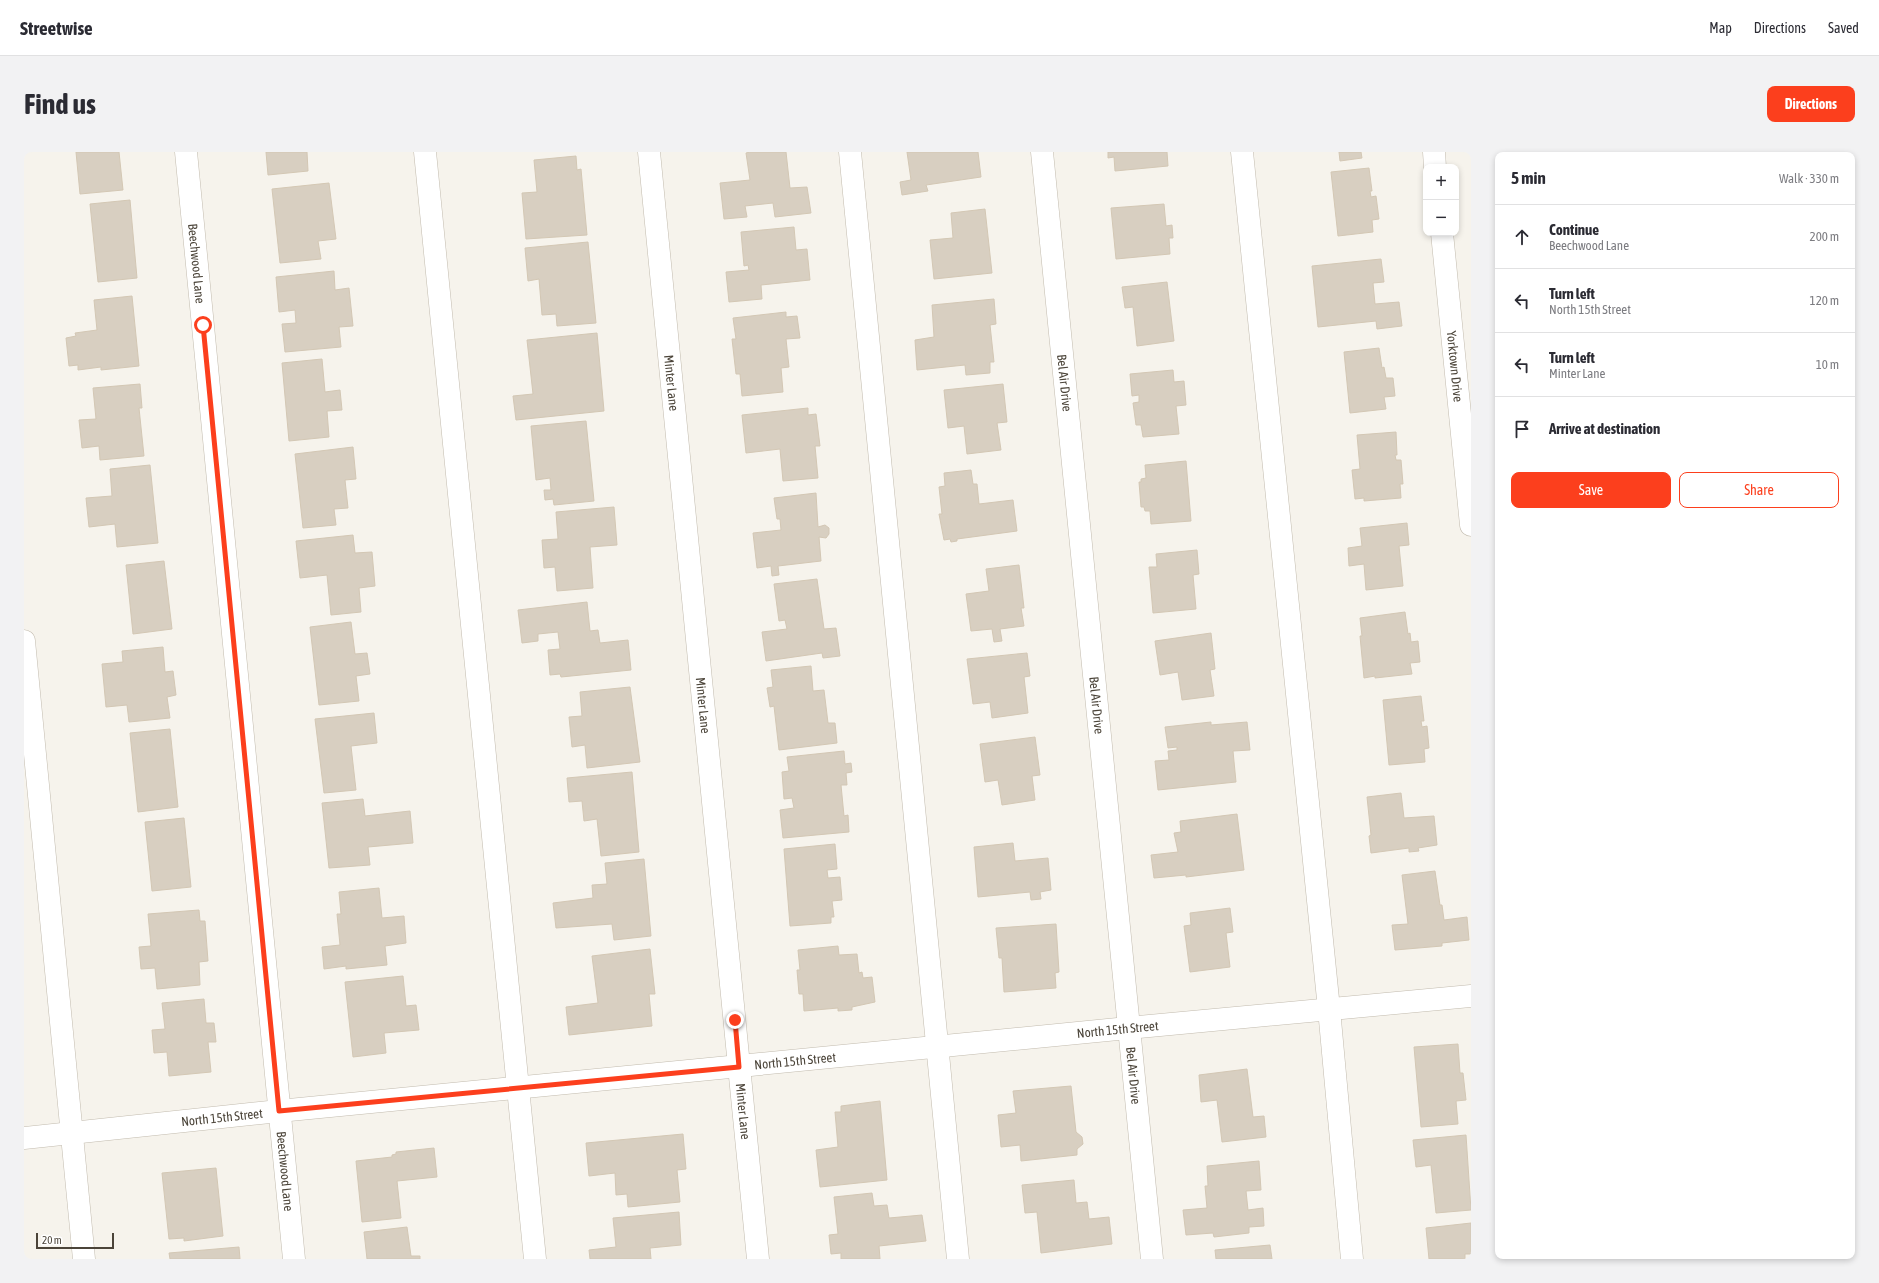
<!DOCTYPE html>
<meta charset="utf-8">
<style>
:root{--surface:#fff;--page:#f2f2f3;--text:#2b2b33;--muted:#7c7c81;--line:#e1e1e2;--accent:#fc3f1d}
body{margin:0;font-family:"Asap Condensed",sans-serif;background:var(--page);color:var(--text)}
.controls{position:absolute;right:12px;top:12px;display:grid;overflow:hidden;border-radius:8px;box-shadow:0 2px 6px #0003}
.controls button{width:36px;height:36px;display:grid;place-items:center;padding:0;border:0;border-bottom:1px solid var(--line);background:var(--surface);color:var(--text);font:20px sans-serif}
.scale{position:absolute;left:12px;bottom:10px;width:78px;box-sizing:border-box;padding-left:4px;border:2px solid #4b4439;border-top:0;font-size:11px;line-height:14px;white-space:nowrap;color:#4b4439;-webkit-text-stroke:3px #fff;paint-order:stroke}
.stop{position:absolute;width:12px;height:12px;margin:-9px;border:3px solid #fc3f1d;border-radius:50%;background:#fff}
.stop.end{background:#fc3f1d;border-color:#fff;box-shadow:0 1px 4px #0008}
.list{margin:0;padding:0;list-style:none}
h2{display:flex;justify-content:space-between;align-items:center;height:52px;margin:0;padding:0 16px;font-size:17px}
h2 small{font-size:13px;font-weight:400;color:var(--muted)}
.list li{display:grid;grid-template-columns:26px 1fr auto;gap:12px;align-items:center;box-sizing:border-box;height:64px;padding:0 16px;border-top:1px solid var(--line)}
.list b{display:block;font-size:15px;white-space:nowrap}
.list p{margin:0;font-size:13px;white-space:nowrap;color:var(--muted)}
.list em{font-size:13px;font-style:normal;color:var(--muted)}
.actions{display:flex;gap:8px;padding:12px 16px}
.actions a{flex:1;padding:9px 0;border:1px solid var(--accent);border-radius:8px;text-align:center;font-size:14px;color:var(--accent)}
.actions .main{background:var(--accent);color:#fff}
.icon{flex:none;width:22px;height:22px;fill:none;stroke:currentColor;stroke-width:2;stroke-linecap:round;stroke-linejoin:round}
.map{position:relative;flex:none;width:1447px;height:1107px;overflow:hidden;border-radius:8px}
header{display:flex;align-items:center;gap:24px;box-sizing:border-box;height:56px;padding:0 20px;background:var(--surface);border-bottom:1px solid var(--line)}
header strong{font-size:19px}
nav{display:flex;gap:22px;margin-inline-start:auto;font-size:14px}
.intro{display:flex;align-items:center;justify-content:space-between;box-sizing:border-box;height:96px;padding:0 24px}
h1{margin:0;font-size:28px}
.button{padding:10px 18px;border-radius:8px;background:var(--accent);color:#fff;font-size:14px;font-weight:700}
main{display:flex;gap:24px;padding:0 24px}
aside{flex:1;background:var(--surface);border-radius:8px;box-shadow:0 2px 6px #0003}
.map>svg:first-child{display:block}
</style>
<header>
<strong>Streetwise</strong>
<nav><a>Map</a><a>Directions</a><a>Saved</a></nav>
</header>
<div class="intro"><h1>Find us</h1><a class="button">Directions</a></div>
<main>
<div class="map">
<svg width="1447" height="1107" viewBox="0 0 1447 1107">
<rect width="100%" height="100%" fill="#f6f3ec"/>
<path fill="#d8cfc1" stroke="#d3c7b4" d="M52 0H95L99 38 56 42Z
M242 0H283L284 19 244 23Z
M726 0H762L766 36 783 35 787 61 751 65 749 51 721 54 723 65 700 67 696 31 726 28 722 1Z
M883 0H954L957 25 902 33 904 39 878 43 876 30 887 28Z
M1084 0H1143L1144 14 1091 19 1090 5 1084 6Z
M1315 0H1337L1338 6 1316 9Z
M552 4 553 18 557 17 563 83 502 87 498 41 513 40 510 8Z
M1345 16 1348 39H1346L1347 45 1352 44 1355 67 1348 68 1349 80 1314 84 1307 20Z
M305 31 312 87 294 89 297 107 256 111 248 37Z
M106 48 113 126 74 130 66 52Z
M1140 52 1142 74 1148 73 1149 86H1145L1146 102 1092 107 1087 56Z
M961 57 968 121 910 127 906 88 929 86 927 61Z
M770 75 772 98 783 97 786 128 737 133 738 147 705 150 702 120 725 118 724 113 720 114 717 80Z
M564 90 572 171 533 174 532 162 518 163 515 127 504 129 501 96Z
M1357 107 1360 130 1349 131 1351 152 1375 150 1378 174 1353 177 1352 169 1294 175 1288 114Z
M310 119 311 138 325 136 329 174 315 175 317 195 261 200 258 172 272 171 271 158 255 160 252 125Z
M1143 130 1150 189 1113 194 1109 155 1101 156 1098 135Z
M108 144 115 214 77 218V215L54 218V213L45 214 42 186 52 184 51 181 73 178 70 148Z
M970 147 972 172 966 173 970 210H966V221L942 223 941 213 893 218 891 188 910 185 908 153Z
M762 160V165L773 164 776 186 762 187 765 215 757 216 759 240 718 244 716 222H712L708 187H712L709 166Z
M573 181 580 259 492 268 489 244 509 242 503 188Z
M1355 196 1358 216 1360 215 1362 226H1369L1371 244 1360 245 1362 257 1326 261 1320 200Z
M298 207 301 240 316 238 318 258 303 259 305 285 265 289 258 211Z
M1149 218 1150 230 1160 229 1162 253 1152 254 1155 282 1119 285 1117 273H1112L1109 251 1115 250V243L1108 244 1106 222Z
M116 232 118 256H115L120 304 76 308 75 294 58 296 55 268 72 267 69 236Z
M979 232 983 270 973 271 977 298 943 302 940 274 924 276 920 238Z
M784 256V263L792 262 796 294H791L794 326 759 329 756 297 722 301 718 263Z
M562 269 570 349 530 353 529 347 521 348 520 338H527L526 326 512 328 507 274Z
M1372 280 1373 303H1371L1372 308H1377L1379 332H1376L1377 346 1340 349V346L1331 347 1328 318 1336 317 1333 283Z
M329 295 332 327 321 328 324 356 310 357 312 373 279 376 271 302Z
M1162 309 1167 369 1127 372 1126 359H1121L1120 355H1117L1115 330H1117V327L1122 326 1121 313Z
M126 313 134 391 93 395 91 372 65 375 62 346 88 344 86 317Z
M947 318 949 332H953L955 352 989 348 993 379 933 387V389L927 390 926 387 920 388 915 362H918L915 335 921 334 920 321Z
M792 341 794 375 801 373 805 376V382L802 386 795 385 797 409 754 414 755 423 748 424 747 414 733 416 729 381 757 378 756 367H753L750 346Z
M590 355 593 393 566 395 569 436 533 439 531 415 520 416 518 388 534 387 532 360Z
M1383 371 1385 393 1375 394 1379 434 1342 438 1340 412 1325 414 1324 396 1338 394 1336 376Z
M329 383 331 401 348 400 351 434 335 436 337 460 307 463 303 423 276 426 272 389Z
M1173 398 1175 422 1169 423 1172 457 1129 461 1125 415H1133L1132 402Z
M140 409 148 477 109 482 102 413Z
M995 413 1000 456H997L1000 474 976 477 978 489 970 490 968 477 947 479 942 442 965 439 962 417Z
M793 427 800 477 812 476 816 504 799 506 798 501 742 509 738 480 763 477 761 468 755 469 750 432Z
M563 450 566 479 574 478 576 491 604 488 607 518 537 525 536 522 526 523 524 498 536 497 534 480 514 482V489L498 491 494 458Z
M1381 460 1384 482 1386 481 1387 490 1394 489 1396 510 1386 511 1388 522 1351 526V524L1340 526 1336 484H1338L1336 466Z
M327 470 331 502 343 501 346 522 332 524 335 549 295 553 286 475Z
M1187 481 1191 517 1186 518 1190 544 1158 548 1154 520 1136 523 1131 489Z
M139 495 141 520 149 519 152 543 143 545 146 566 105 570 103 553 82 555 78 512 99 510 98 499Z
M1003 501 1006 524 1000 525 1004 561 968 566 966 550 949 552 943 507Z
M787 514 789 539 800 538 804 571H811L813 591 755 598 750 554 746 555 743 536 749 535 747 518Z
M606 535 616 610 563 616 561 593 548 595 545 565 558 564 556 540Z
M1397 544 1400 569H1397L1398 575 1403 574 1405 596 1400 597 1401 610 1365 613 1359 548Z
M350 561 353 591 327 594 332 638 300 641 291 567Z
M1187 570V573L1223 570 1226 598 1209 599 1212 630 1134 638 1131 609 1145 608 1144 599 1153 598V595L1144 596 1141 575Z
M146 577 154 655 114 660 106 581Z
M1011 585 1016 623 1008 624 1011 648 978 653 974 628 961 630 956 592Z
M820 599 821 612 827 611 828 620 822 621 823 633H817L820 664 824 663 825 680 759 686 756 658 770 656 768 646 760 647 758 620 765 619 763 605Z
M608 620 615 700 577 704 573 667 560 669 558 649 545 650 543 626Z
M1377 641 1380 666 1410 664 1413 693 1394 696 1395 699 1385 700V696L1347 701 1345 684 1347 683 1343 645Z
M339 647 341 664 386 659 389 691 344 695 346 713 305 716 298 651Z
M1213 662 1220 718 1162 725V723L1130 726 1127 703 1154 700 1150 681 1157 680 1156 669Z
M160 666 167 735 128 739 121 670Z
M989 691 991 709 1024 706 1027 738 1016 740 1017 747 1007 748 1006 740 954 745 950 695Z
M811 692 813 717 803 718 804 726 816 725 818 748 808 749 810 765H807V771L766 774 760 697Z
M620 707 627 784 590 788 588 772 532 776 529 751 569 746 568 733 583 732 581 711Z
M1411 719 1416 753H1418L1420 768 1443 765 1445 788 1418 791V794L1371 798 1368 773 1384 772 1378 723Z
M355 736 358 766 380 764 382 791 361 794 363 813 322 817V814L300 817 298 795 316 793 313 762H317L315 740Z
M1206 756 1209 780 1202 781 1206 815 1166 820 1160 774 1167 773 1166 761Z
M175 758 176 769H181L184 809 175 810 176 833 133 837 131 816 117 817 115 795 127 794 124 762Z
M1032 772 1035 820 1031 821 1032 836 980 840 978 806H975L972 776Z
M814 794 815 803 833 802 835 821 838 820 839 826 848 825 851 850 828 855V858L814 859V856L780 859 779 842H775L773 818H776L774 798Z
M626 797 631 842H625L628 874 545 883 542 855 574 851 568 804Z
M379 824 382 854 392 853 395 878 360 881 362 901 329 905 321 830Z
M180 847 182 871H190L192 890H184L187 920 145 924 143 900 130 901 128 878 141 877 138 851Z
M1434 892 1436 921H1439L1442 948 1432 949 1434 972 1397 975 1390 895Z
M1223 917 1229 965 1240 964 1242 985 1198 990 1193 948 1177 950 1175 923Z
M1047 934 1052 980 1058 985 1059 992 1053 997V1003L997 1009 996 993 977 995 974 963 992 961 989 939Z
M856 949 863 1028 796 1035 792 998 814 995 811 960H817V954Z
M659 982 662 1017 653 1018 656 1050 604 1055 603 1042 592 1043 591 1021 565 1024 562 991Z
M1442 983 1447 1058 1412 1061 1407 1013 1392 1015 1389 988Z
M410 996 413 1025 373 1029 377 1066 338 1070 332 1009 368 1005V1003L372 1002V1000Z
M1235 1009 1237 1038 1222 1039 1224 1058 1239 1056 1240 1074 1225 1075V1081L1190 1085 1189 1081 1162 1083 1159 1058 1183 1056 1181 1034H1184L1183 1014Z
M192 1016 199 1084 160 1089V1086L145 1087 138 1021Z
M1050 1028 1052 1051 1063 1050 1065 1067 1085 1065 1088 1092 1017 1101 1013 1060 1001 1061 998 1033Z
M848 1041 850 1054 863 1053 865 1066 898 1063 902 1089 855 1094 856 1107H817V1101L807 1102 805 1083 814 1082 810 1045Z
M655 1060 657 1093 626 1096 627 1107H566L565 1098 592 1095 589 1066Z
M1447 1071V1102H1441V1107H1405L1402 1076Z
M383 1075 387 1104H396V1107H343L340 1080Z
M1246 1093 1248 1107H1192L1191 1098Z
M215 1095 216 1107H146L145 1101Z"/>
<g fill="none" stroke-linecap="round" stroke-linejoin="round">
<g stroke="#c2bbae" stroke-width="23">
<g id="minor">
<path id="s1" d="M162 0 270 1107"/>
<path d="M401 0 511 1107"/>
<path id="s2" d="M625 0 734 1107"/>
<path d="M826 0 934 1107"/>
<path id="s3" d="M1018 0 1128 1107"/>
<path d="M1218 0 1305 857 1328 1107"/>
<path d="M1410 0 1411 15"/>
<path id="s4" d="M1418 81 1447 373"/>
<path d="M0 489 60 1107"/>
<path id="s5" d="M0 986 255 959 1104 876 1447 844"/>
</g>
</g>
<use href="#minor" stroke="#fff" stroke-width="22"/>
</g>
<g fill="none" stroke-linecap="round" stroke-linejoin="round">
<path stroke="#fc3f1d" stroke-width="5" d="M179 173 255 959 715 915 711 868"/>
</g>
<g text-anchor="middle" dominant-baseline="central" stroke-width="4" stroke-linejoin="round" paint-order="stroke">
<g font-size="13" fill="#4b4439" stroke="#fff">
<text stroke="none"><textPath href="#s1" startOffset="112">Beechwood Lane</textPath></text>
<text stroke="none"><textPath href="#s4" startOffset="134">Yorktown Drive</textPath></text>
<text stroke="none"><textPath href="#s2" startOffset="232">Minter Lane</textPath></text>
<text stroke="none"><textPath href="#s3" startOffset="232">Bel Air Drive</textPath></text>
<text stroke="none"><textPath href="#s2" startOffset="556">Minter Lane</textPath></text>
<text stroke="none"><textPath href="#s3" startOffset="556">Bel Air Drive</textPath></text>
<text stroke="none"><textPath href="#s5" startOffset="1099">North 15th Street</textPath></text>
<text stroke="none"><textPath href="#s5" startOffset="775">North 15th Street</textPath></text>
<text stroke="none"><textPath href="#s3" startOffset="928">Bel Air Drive</textPath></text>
<text stroke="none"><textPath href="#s2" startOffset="964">Minter Lane</textPath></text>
<text stroke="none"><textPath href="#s5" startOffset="199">North 15th Street</textPath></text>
<text stroke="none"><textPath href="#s1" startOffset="1024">Beechwood Lane</textPath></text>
</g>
</g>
</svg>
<div class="controls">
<button>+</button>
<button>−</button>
</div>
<div class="scale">20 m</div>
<div class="stop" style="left:179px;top:173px"></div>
<div class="stop end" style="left:711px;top:868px"></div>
</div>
<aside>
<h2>5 min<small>Walk · 330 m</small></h2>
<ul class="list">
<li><svg class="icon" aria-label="ahead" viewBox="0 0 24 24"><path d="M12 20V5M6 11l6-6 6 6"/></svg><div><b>Continue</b><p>Beechwood Lane</p></div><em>200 m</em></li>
<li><svg class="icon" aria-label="left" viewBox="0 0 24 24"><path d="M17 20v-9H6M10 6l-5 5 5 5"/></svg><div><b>Turn left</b><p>North 15th Street</p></div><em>120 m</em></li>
<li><svg class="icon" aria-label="left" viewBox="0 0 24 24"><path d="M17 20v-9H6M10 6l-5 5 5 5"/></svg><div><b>Turn left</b><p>Minter Lane</p></div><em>10 m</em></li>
<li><svg class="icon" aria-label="arrive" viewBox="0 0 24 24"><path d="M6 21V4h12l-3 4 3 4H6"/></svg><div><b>Arrive at destination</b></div></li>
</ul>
<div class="actions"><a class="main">Save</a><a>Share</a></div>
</aside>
</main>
